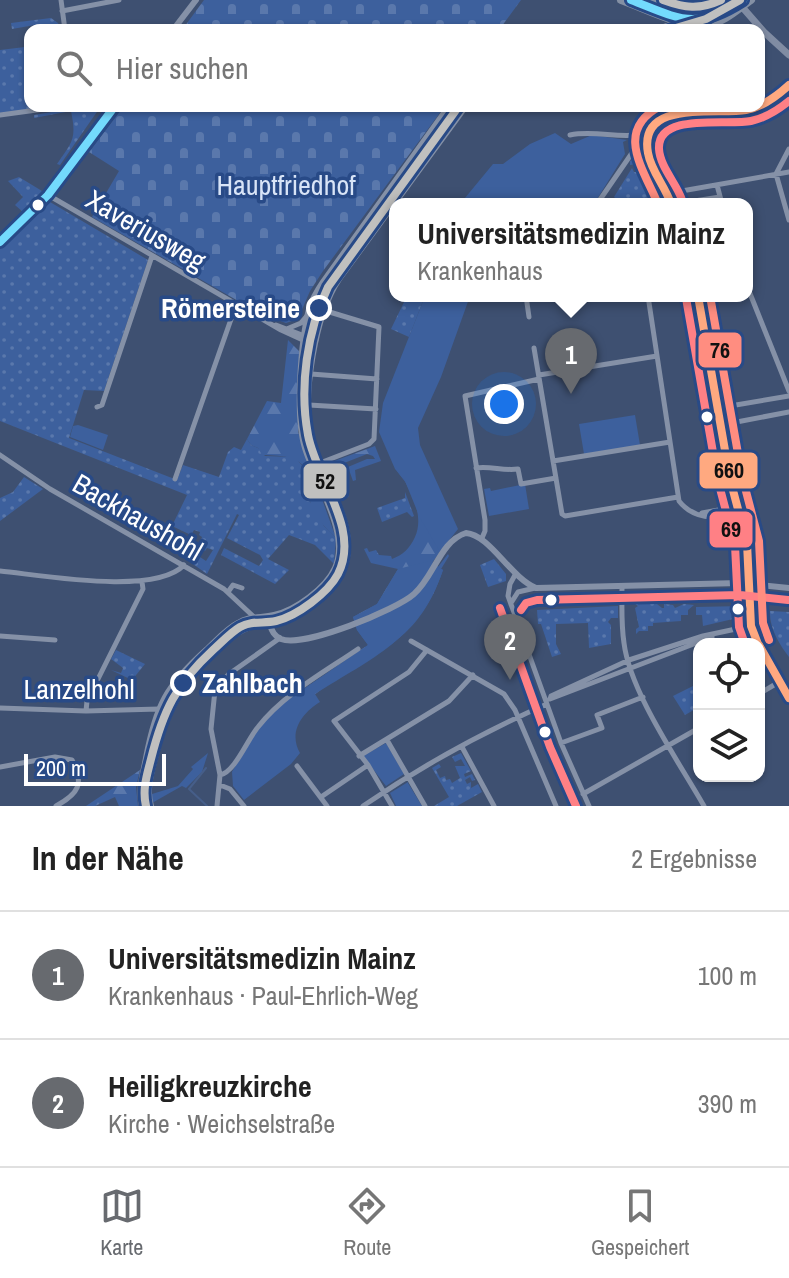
<!DOCTYPE html>
<html lang="de">
<meta charset="utf-8">
<style>
:root{--surface:#fff;--page:#f6f6f6;--text:#222;--muted:#767676;--line:#e0e0e0;--accent:#676a6f}
body{margin:0;font-family:"Archivo Narrow",sans-serif;background:var(--page);color:var(--text)}
.controls{position:absolute;right:24px;bottom:24px;display:grid;overflow:hidden;border-radius:16px;box-shadow:0 2px 6px #0004}
.controls button{width:72px;height:72px;display:grid;place-items:center;padding:0;border:0;border-bottom:2px solid var(--line);background:var(--surface);color:var(--text);font:40px sans-serif}
.scale{position:absolute;left:24px;bottom:20px;width:142px;box-sizing:border-box;padding-left:8px;border:4px solid #fff;border-top:0;font-size:22px;line-height:28px;white-space:nowrap;color:#fff;-webkit-text-stroke:6px #284a87;paint-order:stroke}
.you{position:absolute;left:504px;top:404px;width:28px;height:28px;margin:-20px;border:6px solid #fff;border-radius:50%;background:#1a73e8;box-shadow:0 0 0 12px #1a73e833}
.badge{display:grid;place-items:center;width:52px;height:52px;border-radius:50%;background:var(--accent);color:#fff;font-size:26px;font-weight:700}
.pin{position:absolute;translate:-50% -66px;filter:drop-shadow(0 2px 4px #0008)}
.pin::after{content:'';position:absolute;top:42px;width:28px;height:24px;background:inherit;clip-path:polygon(0 0,100% 0,50% 100%)}
.popup{position:absolute;left:389px;top:198px;width:364px;height:104px;box-sizing:border-box;display:grid;place-content:center;border-radius:16px;background:var(--surface);filter:drop-shadow(0 2px 6px #0005);font-size:26px;white-space:nowrap;color:var(--muted)}
.popup b{font-size:30px;color:var(--text)}
.popup::after{content:'';position:absolute;left:50%;top:100%;margin-left:-16px;border:16px solid transparent;border-top-color:var(--surface)}
.list{margin:0;padding:0;list-style:none}
h2{display:flex;justify-content:space-between;align-items:center;height:104px;margin:0;padding:0 32px;font-size:34px}
h2 small{font-size:26px;font-weight:400;color:var(--muted)}
.list li{display:grid;grid-template-columns:52px 1fr auto;gap:24px;align-items:center;box-sizing:border-box;height:128px;padding:0 32px;border-top:2px solid var(--line)}
.list b{display:block;font-size:30px;white-space:nowrap}
.list p{margin:0;font-size:26px;white-space:nowrap;color:var(--muted)}
.list em{font-size:26px;font-style:normal;color:var(--muted)}
.icon{flex:none;width:44px;height:44px;fill:none;stroke:currentColor;stroke-width:2;stroke-linecap:round;stroke-linejoin:round}
.map{position:relative;flex:none;width:789px;height:806px;overflow:hidden}
.search{position:absolute;background:var(--surface);box-shadow:0 2px 6px #0004;left:24px;right:24px;top:24px;height:88px;display:flex;align-items:center;gap:20px;box-sizing:border-box;padding:0 28px;border-radius:16px;color:var(--muted);font-size:30px}
.sheet{height:360px;background:var(--surface)}
nav{display:flex;justify-content:space-around;align-items:center;box-sizing:border-box;height:112px;border-top:2px solid var(--line);background:var(--surface);font-size:22px;color:var(--muted)}
nav a{display:grid;justify-items:center;gap:4px}
nav .on{color:var(--accent)}
.map>svg:first-child{display:block}
</style>
<div class="map">
<svg width="789" height="806" viewBox="0 0 789 806">
<defs>
<pattern id="grass-dots" width="8" height="8" patternUnits="userSpaceOnUse" patternTransform="scale(2)"><rect width="8" height="8" fill="#3d609d"/><path d="M2 2h.1M6 6h.1" fill="none" stroke="#5a78ac" stroke-width="1.8" stroke-linecap="round"/></pattern>
<pattern id="forest-firs" width="22" height="20" patternUnits="userSpaceOnUse" patternTransform="scale(2)"><rect width="22" height="20" fill="#3d609d"/><path d="M5 1l3.5 6h-7zM16 11l3.5 6h-7z" fill="#5a78ac"/></pattern>
<pattern id="cemetery-stones" width="16" height="16" patternUnits="userSpaceOnUse" patternTransform="scale(2)"><rect width="16" height="16" fill="#3d609d"/><path d="M2 7V4a2 2 0 0 1 4 0v3zM10 15v-3a2 2 0 0 1 4 0v3z" fill="#5a78ac"/></pattern>
</defs>
<rect width="100%" height="100%" fill="#3e5071"/>
<path fill="url(#grass-dots)" d="M51 18 58 23 61 30H36L35 25 12 29 11 23Z
M25 47 30 82V106H34V109L0 113V50Z
M86 106H101L60 165 57 164C72 142 77 140 71 111L34 118V115Z
M637 157 645 164 653 179 649 183 654 181 665 204H622L614 197 632 168 634 172H638L637 164 630 165V161Z
M19 177 42 191 23 212 15 205 23 197 8 181Z
M50 202 148 260 104 391 84 390 69 438 177 480 183 465 219 477 228 452 234 447 241 450 247 439 251 445 258 448 265 456 294 457C307 469 314 481 309 500L324 526 336 538 334 564 315 545 289 535 268 559 289 570 275 584 221 555 224 548 259 566 263 560 260 555 227 538 239 515 237 514 207 574 183 557 188 549 206 561 213 550 207 548 205 551 199 545 202 537 199 535 200 532 194 530 191 535 172 526 187 495 0 421V249Z
M407 296H425L409 337 391 329Z
M24 477 43 489 0 521V498L13 492Z
M405 492 414 516 412 517 407 512 382 522 377 508 405 498Z
M494 559 506 574V581L488 587 480 565Z
M634 603 657 604 662 608H664V604L673 605 675 608 684 604 694 605 688 610V615H681V621L653 623V626H648V631H639L636 634V629L639 627 635 608 638 606Z
M618 606V618H611L608 622 611 625V644L589 648 588 623 556 624V644L561 654 552 657 541 624H538L537 610Z
M744 606V611H731L733 619 703 626 702 615H696V607Z
M770 611 789 612V657C780 645 769 628 770 611Z
M116 650 145 664 132 680 111 670 121 673 123 668 111 659Z
M699 683V707L685 715 673 696Z
M461 753 471 771 464 774 465 777 472 774 475 780 472 781 470 777 465 780 467 784 471 782V788L478 784 482 792 457 806H434L449 797 432 768 439 764 441 767 436 770 440 778 445 776 446 780 450 779 452 783 460 778 455 766H465L461 759 455 762 452 757Z"/>
<path fill="url(#forest-firs)" d="M288 340 299 351 298 432 336 538C326 529 313 515 310 501 309 496 311 489 310 482 306 455 284 456 262 455L258 448 251 445 247 439 267 401 281 403Z
M375 446 381 461 355 470 356 480 353 481 348 467 367 459H375L373 456 367 454 334 467 344 494 348 493 349 496 343 501 329 463Z
M396 468 419 487 443 547 432 563 438 567 448 554 449 556 441 569 443 570C416 650 371 649 313 696 285 719 259 746 232 772L276 708 368 645 357 630 353 617 377 604 398 569 371 563 364 549 367 548 369 552 376 550 379 555 391 556 392 559C403 555 410 548 415 537 423 519 415 500 406 483 402 477 397 472 396 468Z
M140 770 136 787 138 806H119L115 797 95 806H86Z"/>
<path fill="url(#cemetery-stones)" d="M204 0H521L499 30H182Z
M124 106H445L323 271 310 291 298 319 286 323 261 314 92 217 119 171 89 152Z"/>
<path fill="#3d609d" d="M555 133 571 144 592 135 627 140 623 142 625 154 594 204 576 198 550 199 534 204H460L493 164H503L530 144Z
M425 296H470L441 377 418 428 420 445 458 529 432 562 443 570C420 639 372 658 315 694L320 702C302 713 288 732 300 753L291 764 244 800 233 786 232 772 256 731 276 708 368 645 357 630 353 617 377 604 398 569 430 561 439 550 420 518 405 481 395 469 379 432 383 403Z
M635 415 640 445 584 454 579 424Z
M78 425 108 435 103 450 70 437 73 426Z
M525 484 529 509 489 516 484 489 490 488 491 491Z
M386 743 404 774 386 786 363 756Z
M208 753 202 772 186 788 182 786 152 803V794L178 786 193 769 191 767Z
M408 782V783L422 806H396L390 793Z"/>
<g fill="none" stroke-linecap="round" stroke-linejoin="round">
<path stroke="#465e89" stroke-width="2" d="M206 768 189 789 207 806"/>
<path stroke="#8591a7" stroke-width="5" d="M61 0 65 30
M62 11 119 0
M0 115 66 106
M570 135C595 130 620 139 644 134
M634 144 649 159
M789 149 776 174 789 220
M717 185 722 204
M48 195 281 330 305 341 316 340
M670 197 676 192 789 172
M597 204 645 134
M675 204 720 197
M747 286 789 391
M526 296 529 317
M648 296 679 501C693 519 715 519 735 516L740 520
M701 305 726 296
M276 325 315 340
M289 328 301 323 307 316
M534 348 562 514 565 516 678 497
M311 374 377 379
M539 375 657 356
M309 405 376 409
M97 407 102 405 152 256
M718 408 789 396
M721 425 789 412
M0 455 50 489 224 589 254 617
M553 461 670 442
M320 463 369 444 374 439 379 327 323 310
M476 468C491 466 503 471 518 469L521 484 556 478
M175 479 236 305
M702 513 729 508 735 499
M482 538 485 531V520L465 396 539 379
M0 571C41 575 155 596 184 565
M515 575 510 584 508 596 561 743 589 806
M622 586C622 605 621 624 624 643 630 692 679 762 704 806
M228 592 233 585 242 588
M511 603 518 592 535 588
M0 636 55 640
M411 641 504 694 515 710 556 806
M759 694 779 682
M550 699 551 696 629 660 703 636 750 626
M550 699 712 637
M0 708 86 711 159 709 168 711
M86 711 87 701 143 589 142 582
M387 740 425 806
M561 743 602 728 597 715 643 697
M462 747 494 806
M359 756 449 701 473 675
M297 766 327 806
M0 767 55 757 72 760C85 784 78 794 56 806
M220 775C235 772 247 740 258 727 284 694 323 673 358 649
M220 785 230 789 244 806
M583 794 699 728
M321 797 368 765
M217 806 220 775 211 729 215 690 229 674 280 638
M363 806C420 767 483 732 547 704
M392 806 368 765 334 721 409 672 427 650"/>
<path stroke="#8591a7" stroke-width="6" d="M173 30 196 0
M654 30 704 14
M0 242 48 195 115 106
M270 625C272 631 274 636 281 639 304 648 396 610 414 594 434 577 440 541 466 533 490 535 510 577 536 588L740 583 789 588
M142 806C138 790 143 774 146 758 156 705 166 686 206 650 216 641 226 629 238 623 249 616 261 618 274 615 295 611 326 588 335 568 351 533 315 482 305 448 295 416 301 341 309 309 312 299 317 291 323 282L449 106
M151 806C146 790 151 774 155 758 165 712 184 678 221 647 228 640 236 633 245 629 256 623 269 626 280 623 299 618 333 592 341 575 365 530 321 480 311 437 302 395 315 315 339 279L466 106"/>
<path stroke="#808ca3" stroke-width="7" d="M736 0 764 32 789 55"/>
<path stroke="#8490a4" stroke-width="8" d="M621 0C644 8 684 29 707 25 723 23 738 9 751 0
M652 0C684 13 700 20 731 0
M671 204C666 185 647 167 647 147 645 98 718 115 746 110 763 107 777 97 789 85
M698 296 730 479 747 543 751 626 758 644
M759 645 789 698"/>
<g stroke="#284a87" stroke-width="14">
<path id="bus-1" d="M671 204C665 186 651 171 648 153 638 99 716 115 746 110 763 107 777 96 789 85
M698 296 730 479 747 543 751 626 758 644
M759 645 789 698"/>
</g>
<g stroke="#284a87" stroke-width="14">
<path id="bus-2" d="M631 0C680 19 695 31 743 0
M0 242 48 195 115 106"/>
</g>
<g stroke="#284a87" stroke-width="14">
<path id="bus-3" d="M682 200C677 184 660 167 659 149 657 112 727 126 751 121 765 118 778 110 789 101
M686 298 718 481 735 545 739 627 745 644
M500 608 550 747 576 806
M521 610 526 603 537 600 740 595 788 600"/>
</g>
<g stroke="#284a87" stroke-width="14">
<path id="bus-4" d="M658 204C644 170 613 130 661 106
M710 296 742 476 759 541 763 623 769 640"/>
</g>
<use href="#bus-1" stroke="#ffa980" stroke-width="8"/>
<use href="#bus-2" stroke="#73dafd" stroke-width="8"/>
<use href="#bus-3" stroke="#ff8085" stroke-width="8"/>
<use href="#bus-4" stroke="#ff8d80" stroke-width="8"/>
<g stroke="#284a87" stroke-width="14">
<path id="tram-1" d="M669 30 706 19 740 0
M146 806C142 789 147 775 151 759 163 711 176 684 213 650 222 642 230 633 240 627 252 620 264 624 276 621 297 616 328 593 338 574 361 529 316 479 308 435 299 387 307 331 328 287L459 106"/>
</g>
<g stroke="#284a87" stroke-width="14">
<path id="tram-2" d="M663 0C685 8 699 10 721 0"/>
</g>
<use href="#tram-1" stroke="#c0c0bf" stroke-width="8"/>
<use href="#tram-2" stroke="#c0bfbf" stroke-width="8"/>
</g>
<g fill="#fff" stroke="#284a87" stroke-width="3">
<circle cx="38" cy="205" r="7"/>
<circle cx="707" cy="417" r="7"/>
<circle cx="551" cy="600" r="7"/>
<circle cx="738" cy="609" r="7"/>
<circle cx="545" cy="732" r="7"/>
</g>
<g fill="#284a87" stroke="#fff" stroke-width="4">
<circle cx="319" cy="308" r="11"/>
<circle cx="183" cy="683" r="11"/>
</g>
<g text-anchor="middle" dominant-baseline="central" stroke-width="7" stroke-linejoin="round" paint-order="stroke">
<g font-size="28" fill="#d8e4f7" stroke="#284a87">
<text x="286" y="185">Hauptfriedhof</text>
</g>
<g font-size="28" fill="#fff" stroke="#284a87">
<text transform="translate(146 230) rotate(30)">Xaveriusweg</text>
<text transform="translate(138 517) rotate(30)">Backhaushohl</text>
<text x="79" y="689">Lanzelhohl</text>
</g>
<g font-size="28" font-weight="bold" fill="#fff" stroke="#284a87" text-anchor="end">
<text x="300" y="308">Römersteine</text>
<text x="202" y="683" text-anchor="start">Zahlbach</text>
</g>
</g>
<g stroke="#284a87" stroke-width="3">
<rect x="697" y="331" width="46" height="38" rx="8" fill="#ff8d80"/>
<rect x="698" y="451" width="61" height="39" rx="8" fill="#ffa980"/>
<rect x="302" y="462" width="46" height="38" rx="8" fill="#c0c0bf"/>
<rect x="708" y="510" width="46" height="39" rx="8" fill="#ff8085"/>
</g>
<g font-size="22" text-anchor="middle" font-weight="bold" fill="#111">
<text x="720" y="358">76</text>
<text x="729" y="478">660</text>
<text x="325" y="489">52</text>
<text x="731" y="537">69</text>
</g>
</svg>
<div class="controls">
<button><svg class="icon" aria-label="locate" viewBox="0 0 24 24"><circle cx="12" cy="12" r="6"/><path d="M12 2v4M12 18v4M2 12h4M18 12h4"/></svg></button>
<button><svg class="icon" aria-label="layers" viewBox="0 0 24 24"><path d="M12 4l9 5-9 5-9-5zM3 14l9 5 9-5"/></svg></button>
</div>
<div class="scale">200 m</div>
<div class="you"></div>
<div class="pin badge" style="left:571px;top:394px">1</div>
<div class="popup"><b>Universitätsmedizin Mainz</b>Krankenhaus</div>
<div class="pin badge" style="left:510px;top:680px">2</div>
<div class="search"><svg class="icon" aria-label="search" viewBox="0 0 24 24"><circle cx="10" cy="10" r="6"/><path d="M15 15l6 6"/></svg>Hier suchen</div>
</div>
<section class="sheet">
<h2>In der Nähe<small>2 Ergebnisse</small></h2>
<ul class="list">
<li><span class="badge">1</span><div><b>Universitätsmedizin Mainz</b><p>Krankenhaus · Paul-Ehrlich-Weg</p></div><em>100 m</em></li>
<li><span class="badge">2</span><div><b>Heiligkreuzkirche</b><p>Kirche · Weichselstraße</p></div><em>390 m</em></li>
</ul>
</section>
<nav>
<a class="on"><svg class="icon" aria-label="map" viewBox="0 0 24 24"><path d="M3 6l6-2 6 2 6-2v14l-6 2-6-2-6 2zM9 4v14M15 6v14"/></svg>Karte</a>
<a><svg class="icon" aria-label="directions" viewBox="0 0 24 24"><path d="M12 3l9 9-9 9-9-9zM9 14v-3h6M13 9l2 2-2 2"/></svg>Route</a>
<a><svg class="icon" aria-label="saved" viewBox="0 0 24 24"><path d="M7 4h10v16l-5-4-5 4z"/></svg>Gespeichert</a>
</nav>
